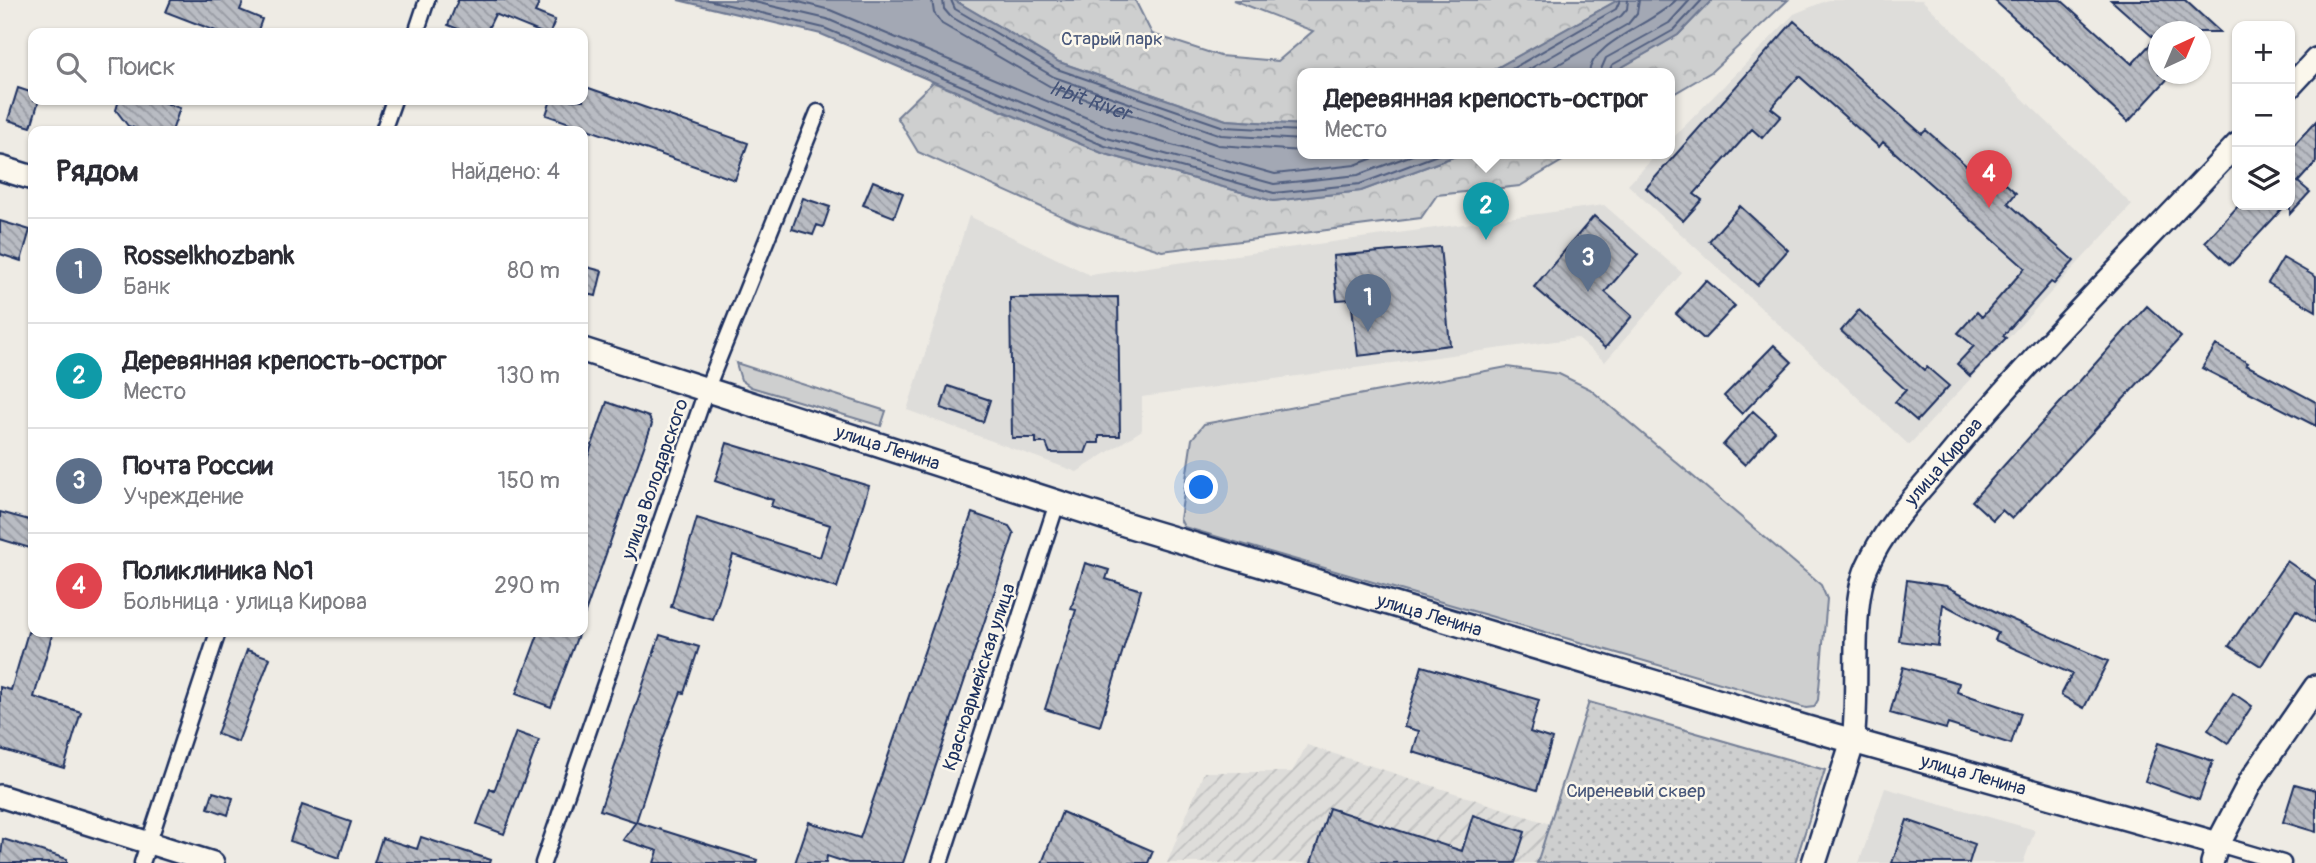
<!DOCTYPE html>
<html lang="ru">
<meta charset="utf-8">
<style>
:root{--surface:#fff;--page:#f7f7f7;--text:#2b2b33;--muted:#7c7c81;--line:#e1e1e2;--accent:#d93025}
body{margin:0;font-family:Pangolin,sans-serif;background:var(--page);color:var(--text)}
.controls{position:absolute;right:21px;top:21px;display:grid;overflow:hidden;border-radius:14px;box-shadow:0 2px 5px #0004}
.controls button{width:63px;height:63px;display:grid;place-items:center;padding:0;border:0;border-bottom:2px solid var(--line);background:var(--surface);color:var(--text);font:35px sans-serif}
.compass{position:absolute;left:2148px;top:21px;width:63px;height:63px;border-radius:50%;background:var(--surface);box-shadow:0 2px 5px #0004;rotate:44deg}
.you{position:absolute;left:1202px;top:488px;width:24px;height:24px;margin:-18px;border:5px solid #fff;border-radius:50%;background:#1a73e8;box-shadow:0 0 0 10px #1a73e833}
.badge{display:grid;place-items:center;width:46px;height:46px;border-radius:50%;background:var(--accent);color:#fff;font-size:23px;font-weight:700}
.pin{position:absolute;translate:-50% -58px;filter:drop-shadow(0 2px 4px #0008)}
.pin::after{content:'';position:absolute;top:37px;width:24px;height:21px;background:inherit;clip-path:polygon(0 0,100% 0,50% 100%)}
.popup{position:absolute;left:1297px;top:68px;width:378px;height:91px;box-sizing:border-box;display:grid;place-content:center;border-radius:14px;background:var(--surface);filter:drop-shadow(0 2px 5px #0005);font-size:23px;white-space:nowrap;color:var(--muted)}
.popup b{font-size:26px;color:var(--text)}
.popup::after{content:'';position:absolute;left:50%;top:100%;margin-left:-14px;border:14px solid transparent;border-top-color:var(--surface)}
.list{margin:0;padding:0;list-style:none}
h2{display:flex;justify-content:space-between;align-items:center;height:91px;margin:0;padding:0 28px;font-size:30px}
h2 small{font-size:23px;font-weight:400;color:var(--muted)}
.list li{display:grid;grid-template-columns:46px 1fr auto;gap:21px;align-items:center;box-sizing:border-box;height:105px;padding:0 28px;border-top:2px solid var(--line)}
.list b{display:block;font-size:26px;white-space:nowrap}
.list p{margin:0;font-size:23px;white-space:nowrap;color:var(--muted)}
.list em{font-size:23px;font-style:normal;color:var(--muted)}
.icon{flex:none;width:38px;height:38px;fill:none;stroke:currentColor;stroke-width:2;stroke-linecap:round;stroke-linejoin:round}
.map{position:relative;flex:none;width:2316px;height:863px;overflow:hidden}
.search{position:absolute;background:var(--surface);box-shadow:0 2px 5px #0004;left:28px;top:28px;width:560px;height:77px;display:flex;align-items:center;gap:18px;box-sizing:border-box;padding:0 24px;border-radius:14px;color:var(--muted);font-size:26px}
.panel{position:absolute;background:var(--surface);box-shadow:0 2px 5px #0004;left:28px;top:126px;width:560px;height:511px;border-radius:14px}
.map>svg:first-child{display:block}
</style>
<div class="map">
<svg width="2316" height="863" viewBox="0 0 2316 863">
<defs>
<pattern id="industrial-furrows" width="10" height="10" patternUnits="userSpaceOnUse" patternTransform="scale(1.75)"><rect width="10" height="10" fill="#deddda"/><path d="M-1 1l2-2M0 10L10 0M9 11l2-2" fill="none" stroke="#bebebe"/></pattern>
<pattern id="forest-crowns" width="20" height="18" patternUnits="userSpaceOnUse" patternTransform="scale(1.75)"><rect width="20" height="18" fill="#cecfcf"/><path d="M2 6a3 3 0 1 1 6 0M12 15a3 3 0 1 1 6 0" fill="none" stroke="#b0b2b4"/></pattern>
<pattern id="park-dots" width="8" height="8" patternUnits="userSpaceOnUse" patternTransform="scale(1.75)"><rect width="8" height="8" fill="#cecfcf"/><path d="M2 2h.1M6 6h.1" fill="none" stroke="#b0b2b4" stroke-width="1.8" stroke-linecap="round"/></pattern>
<pattern id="building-back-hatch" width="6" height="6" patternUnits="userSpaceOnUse" patternTransform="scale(1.75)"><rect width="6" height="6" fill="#b9bcc3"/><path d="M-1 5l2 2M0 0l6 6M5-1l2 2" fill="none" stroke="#9699a2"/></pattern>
</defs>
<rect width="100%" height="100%" fill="#eeebe4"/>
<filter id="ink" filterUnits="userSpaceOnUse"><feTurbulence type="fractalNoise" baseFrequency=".0143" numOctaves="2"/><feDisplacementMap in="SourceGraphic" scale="14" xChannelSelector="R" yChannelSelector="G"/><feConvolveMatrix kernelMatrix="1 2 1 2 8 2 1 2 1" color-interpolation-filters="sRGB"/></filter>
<g filter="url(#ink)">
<path fill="#deddda" d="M1828 0H1922L2132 205 1909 445 1628 185 1657 154H1670V141L1794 14Z
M1604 205 1682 273 1605 362 1577 338 1142 397V430L1077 472 907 410 969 216 1090 275Z
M1885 788 2035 830 2023 863H1859Z"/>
<path fill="url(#industrial-furrows)" d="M1307 745 1550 824 1537 863H1167L1204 772H1292Z"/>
<path fill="#cecfcf" stroke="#747f96" stroke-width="2" d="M736 363 886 411 881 426 751 387 741 380Z
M1507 367 1559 374 1590 389 1821 585 1827 599 1818 700 1814 707 1806 708 1184 527 1180 519 1192 439 1204 424Z"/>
<path fill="url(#forest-crowns)" stroke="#747f96" stroke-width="2" d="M954 0H1135L1152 34 1220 56 1278 61 1313 31 1233 0H1618L1486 74H1302V125L1226 120 1059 62Z
M1712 0H1788L1711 72 1670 96V74H1610L1678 35Z
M933 82 1102 153 1273 201 1361 191 1461 154H1574L1520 186 1437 195 1421 218 1162 251 1077 223 918 152 897 117Z"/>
<path fill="url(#park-dots)" stroke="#747f96" stroke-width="2" d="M1589 702 1825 770 1795 863H1537Z"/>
<path fill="#a3a8b4" stroke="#6d7892" stroke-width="2" d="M678 0H954L1059 62 1226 120 1302 125V154H1461L1361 191 1273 201 1102 153 821 34Z
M1618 0H1712L1678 35 1610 74H1486Z"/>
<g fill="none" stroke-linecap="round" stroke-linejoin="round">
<g stroke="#515f80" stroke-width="2">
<path d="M708 0 824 28 1105 146 1274 193 1360 184 1440 154"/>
<path d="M746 0 827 19 1107 138 1274 184 1358 175 1415 154"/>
<path d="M791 0 830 10 1111 128 1275 174 1355 165 1384 154"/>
<path id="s1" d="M932 0 934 13 942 24 1051 87 1218 145 1302 151"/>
<path d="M943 0 944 9 950 16 1054 77 1221 135 1302 140"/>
<path d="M951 0 955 9 1057 69 1224 127 1302 131"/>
<path d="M1503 74 1616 9 1620 0"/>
<path d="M1521 74 1621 16 1627 9 1628 0"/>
<path d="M1542 74 1628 24 1637 13 1639 0"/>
<path d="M1589 74C1590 43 1653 24 1676 0"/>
<path d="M1599 74 1606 58 1669 23 1690 0"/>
<path d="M1608 74 1612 65 1674 30 1702 0"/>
</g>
</g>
<path fill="url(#building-back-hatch)" stroke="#1b2f5e" stroke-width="2" d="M171 0H244L240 10 262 19 257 33H221L166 12Z
M458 0H529L539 4 535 12 555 20 550 33H542L495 14 486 33H468L448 25Z
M1994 0H2061L2132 64 2155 39 2111 0H2185L2220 32H2159V74H2172L2128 122Z
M1794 21 1922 134 1926 130 1987 184 1996 175 2016 193 2008 203 2074 261 2054 284 2051 282 2003 336 2006 338 1970 376 1957 364 1974 346 1958 333 1977 312 1982 317 2025 268 1883 142 1879 147 1799 76 1771 108 1781 116 1762 138 1752 129 1694 194 1702 200 1683 221 1646 188Z
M583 86 748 143 735 180 546 115 551 100H583Z
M18 88 33 93V100H39L31 127 8 120Z
M119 100H157L180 108 172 131H143L128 126 116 110Z
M2316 121V162L2298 182 2310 192 2290 214V149Z
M873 181 903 193 894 217 863 205Z
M803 198 830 207 823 227 817 225 813 235 792 229Z
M2239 205H2286L2230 265 2205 242Z
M1740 206 1788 250 1757 285 1709 241Z
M1594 216 1638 254 1605 292 1632 316 1605 348 1534 287Z
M0 221 30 230 21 261 0 254Z
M1440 247 1450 345 1358 356 1351 299 1337 300 1333 256Z
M2283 258 2316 277V311L2268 283Z
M583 266 602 271 596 296 583 293Z
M1706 280 1735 306 1704 339 1676 314Z
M1118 297 1120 436H1099V443H1089L1085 453H1050L1046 443H1036V438H1012L1010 298Z
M2147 306 2181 337 2012 519 2002 510 1993 520 1972 501Z
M1859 310 1924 370 1927 367 1949 386 1917 421 1895 402 1906 390 1841 331Z
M1774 345 1792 362 1742 414 1724 396Z
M2216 345 2248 363 2246 365 2316 402V426L2202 368Z
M948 386 990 400 983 422 941 408Z
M607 402 649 417 652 424 584 616 583 471Z
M1753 411 1775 431 1745 465 1723 445Z
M727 443 869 486 837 588 733 555 713 620 671 607 697 518 820 557 830 525 771 506 773 500 715 481Z
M0 512 33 521V549L0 539Z
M972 513 1009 526 1014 534 903 863H848L827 856 826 863H795L809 822 860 838Z
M2287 561 2316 581V623L2296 610 2261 666 2229 646Z
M1085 563 1109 570 1106 579 1141 590 1100 726 1045 709 1076 610 1071 609Z
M1907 580 1946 586 2006 617 2108 661 2084 708 2061 695 2072 674 1995 640 1998 633 1943 604 1938 646 1899 641Z
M28 632H53L34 697 81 712 64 768 0 749V687L11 690Z
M539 632H579L551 707 516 694Z
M660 635 699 647 684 693 681 692 661 744 636 822 600 810Z
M247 650 270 658 238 742 217 734Z
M1422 666 1539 700 1530 732 1552 739 1537 790 1413 752 1419 731 1404 727Z
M1903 667 1959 683 1957 692 2021 713 2011 744 1948 724 1946 729 1890 713Z
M2233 693 2252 706 2228 743 2208 730Z
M516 732 539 740 504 834 477 824 490 789 494 791Z
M2158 743 2213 761 2199 800 2145 781Z
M2295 784 2316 790V832L2283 822Z
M213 792 233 798 228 815 208 808Z
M302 805 351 822 339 858 290 841Z
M1329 808 1462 851 1473 815 1525 832 1515 863H1311Z
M1062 812 1153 851 1148 863H1042Z
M1907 820 1975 844 1969 863H1892Z
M636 822 757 860 756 863H654L658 851 623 840Z
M421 837 491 860 490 863H374L382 838 417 849Z
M3 839 67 859V863H0Z"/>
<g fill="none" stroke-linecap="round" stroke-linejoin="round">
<g stroke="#1b2f5e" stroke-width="19">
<path id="street" d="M416 33 427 0
M383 131 394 100
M2218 844 2283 863
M142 863 218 632
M543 863 707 388 818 112
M940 863 1057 503"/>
</g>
<g stroke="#1b2f5e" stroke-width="26">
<g id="secondary">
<path d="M2290 87 2316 59"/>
<path id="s2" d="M1853 741C1860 692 1849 608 1867 567 1885 525 1921 490 1949 456 2039 347 2141 247 2237 144"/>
<path d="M0 796 213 863"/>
<path d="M2212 863 2218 844"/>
</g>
</g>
<g stroke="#1b2f5e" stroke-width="28">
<g id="primary">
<path d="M0 168 33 178"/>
<path id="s3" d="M583 350 1134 527 1807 728 2218 844 2251 781 2316 687"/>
<path d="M1814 863 1853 741"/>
</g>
</g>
<use href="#street" stroke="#fbf7ec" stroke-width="14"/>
<use href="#secondary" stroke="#fbf7ec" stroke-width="21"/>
<use href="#primary" stroke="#fbf7ec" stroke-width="23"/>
</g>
</g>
<g text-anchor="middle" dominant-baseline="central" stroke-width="5" stroke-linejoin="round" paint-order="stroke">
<g font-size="19" fill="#48577a" stroke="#fbf7ec">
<text x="1112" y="39">Старый парк</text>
<text x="1636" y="791">Сиреневый сквер</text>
</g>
<g font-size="19" fill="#1b2f5e" stroke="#fbf7ec">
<text stroke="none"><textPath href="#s3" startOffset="320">улица Ленина</textPath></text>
<text stroke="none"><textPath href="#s2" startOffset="306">улица Кирова</textPath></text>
<text transform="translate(655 479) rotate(-71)">улица Володарского</text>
<text stroke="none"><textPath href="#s3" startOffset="887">улица Ленина</textPath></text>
<text transform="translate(979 677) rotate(-72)">Красноармейская улица</text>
<text stroke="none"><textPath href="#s3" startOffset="1454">улица Ленина</textPath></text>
</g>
<g font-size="21" font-style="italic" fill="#445378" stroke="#fbf7ec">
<text stroke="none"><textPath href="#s1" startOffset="194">Irbit River</textPath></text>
</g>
</g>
</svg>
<div class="controls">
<button>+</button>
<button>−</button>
<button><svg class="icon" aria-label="layers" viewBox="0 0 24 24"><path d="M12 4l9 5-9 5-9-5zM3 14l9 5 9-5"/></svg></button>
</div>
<svg class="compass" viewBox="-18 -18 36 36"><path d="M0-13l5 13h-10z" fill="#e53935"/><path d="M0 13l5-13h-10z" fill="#7c7c81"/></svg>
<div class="you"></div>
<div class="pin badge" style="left:1368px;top:332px;background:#5c6f8a">1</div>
<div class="pin badge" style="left:1486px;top:240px;background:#0f9aa8">2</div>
<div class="popup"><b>Деревянная крепость-острог</b>Место</div>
<div class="pin badge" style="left:1588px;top:292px;background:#5c6f8a">3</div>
<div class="pin badge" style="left:1989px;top:208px;background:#e0444e">4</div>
<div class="search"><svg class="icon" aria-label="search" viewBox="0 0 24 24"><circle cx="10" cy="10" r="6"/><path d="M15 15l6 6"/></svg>Поиск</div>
<section class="panel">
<h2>Рядом<small>Найдено: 4</small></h2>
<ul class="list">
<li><span class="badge" style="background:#5c6f8a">1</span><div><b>Rosselkhozbank</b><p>Банк</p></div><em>80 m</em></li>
<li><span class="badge" style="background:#0f9aa8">2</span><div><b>Деревянная крепость-острог</b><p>Место</p></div><em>130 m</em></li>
<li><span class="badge" style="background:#5c6f8a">3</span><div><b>Почта России</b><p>Учреждение</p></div><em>150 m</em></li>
<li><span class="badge" style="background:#e0444e">4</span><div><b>Поликлиника №1</b><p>Больница · улица Кирова</p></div><em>290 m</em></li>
</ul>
</section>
</div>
